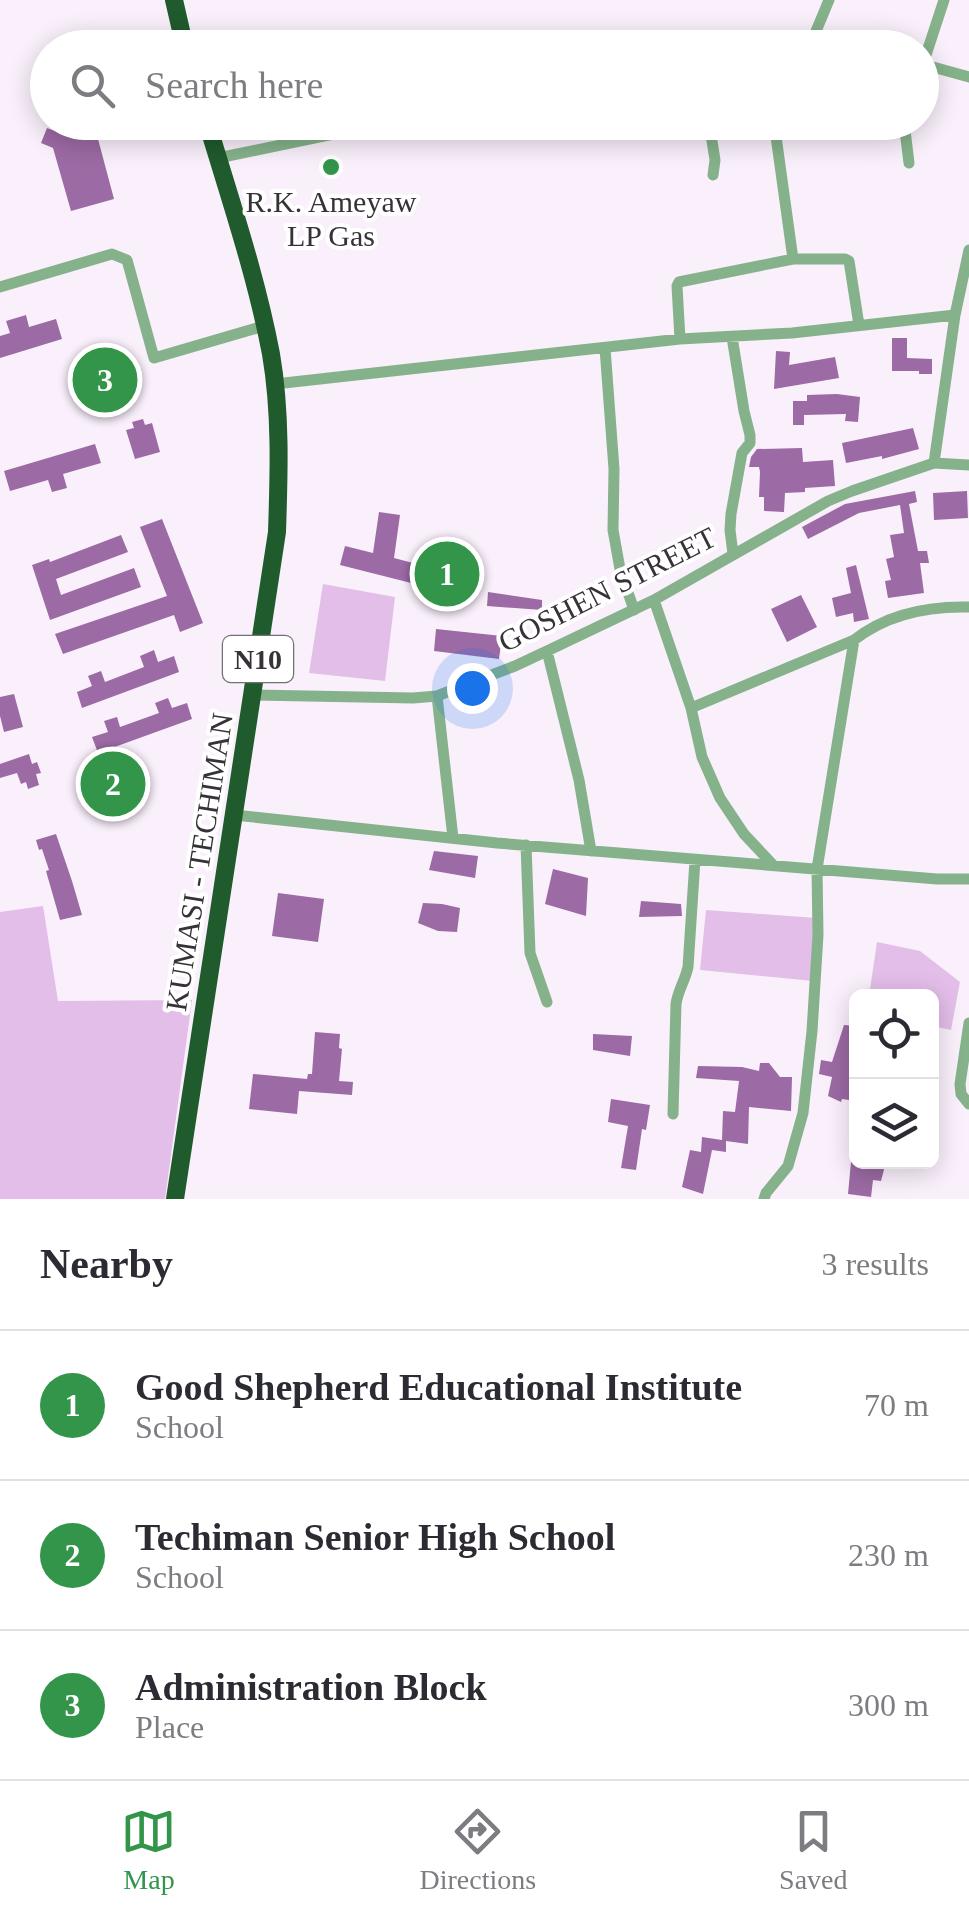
<!DOCTYPE html>
<style>
:root{--surface:#fff;--page:#f7f7f7;--text:#2b2b33;--muted:#7c7c81;--line:#e1e1e2;--accent:#32954a}
body{margin:0;font-family:"Times New Roman",serif;background:var(--page);color:var(--text)}
.controls{position:absolute;right:30px;bottom:30px;display:grid;overflow:hidden;border-radius:15px;box-shadow:0 5px 25px #0003}
.controls button{width:90px;height:90px;display:grid;place-items:center;padding:0;border:0;border-bottom:2px solid var(--line);background:var(--surface);color:var(--text);font:50px sans-serif}
.you{position:absolute;left:472px;top:688px;width:35px;height:35px;margin:-25px;border:8px solid #fff;border-radius:50%;background:#1a73e8;box-shadow:0 0 0 15px #1a73e833}
.badge{display:grid;place-items:center;width:65px;height:65px;border-radius:50%;background:var(--accent);color:#fff;font-size:32px;font-weight:700}
.pin{position:absolute;translate:-50% -50%;border:5px solid #fff;box-shadow:0 2px 10px #0006}
.list{margin:0;padding:0;list-style:none}
h2{display:flex;justify-content:space-between;align-items:center;height:130px;margin:0;padding:0 40px;font-size:42px}
h2 small{font-size:32px;font-weight:400;color:var(--muted)}
.list li{display:grid;grid-template-columns:65px 1fr auto;gap:30px;align-items:center;box-sizing:border-box;height:150px;padding:0 40px;border-top:2px solid var(--line)}
.list b{display:block;font-size:38px;white-space:nowrap}
.list p{margin:0;font-size:32px;white-space:nowrap;color:var(--muted)}
.list em{font-size:32px;font-style:normal;color:var(--muted)}
.icon{flex:none;width:55px;height:55px;fill:none;stroke:currentColor;stroke-width:2;stroke-linecap:round;stroke-linejoin:round}
.map{position:relative;flex:none;width:969px;height:1199px;overflow:hidden}
.search{position:absolute;background:var(--surface);box-shadow:0 5px 25px #0003;left:30px;right:30px;top:30px;height:110px;display:flex;align-items:center;gap:25px;box-sizing:border-box;padding:0 35px;border-radius:55px;color:var(--muted);font-size:38px}
.sheet{height:580px;background:var(--surface)}
nav{display:flex;justify-content:space-around;align-items:center;box-sizing:border-box;height:140px;border-top:2px solid var(--line);background:var(--surface);font-size:28px;color:var(--muted)}
nav a{display:grid;justify-items:center;gap:5px}
nav .on{color:var(--accent)}
.map>svg:first-child{display:block}
</style>
<div class="map">
<svg width="969" height="1199" viewBox="0 0 969 1199">
<rect width="100%" height="100%" fill="#faf0fc"/>
<path fill="#e3bee9" d="M323 584 395 597 385 681 309 673Z
M43 906 58 1001 192 1000 165 1199H0V912Z
M706 910 816 918 813 981 700 970Z
M877 942 920 951 960 982 951 1030 932 1026V996H869Z"/>
<path fill="#9c6aa4" d="M63 122H103L98 139 114 199 71 211 53 148 41 143 47 128 55 131Z
M26 315 29 327 56 319 62 339 0 358V336L10 333 6 321Z
M892 338H907V358L932 359V374H919V371H892Z
M106 349 112 365 116 364 122 383 118 384 124 406 107 411 99 385 92 387 88 376 96 374 89 354Z
M776 351 790 352 789 365 835 357 839 378 774 389Z
M837 394 860 397 858 422 845 421 846 414 804 415V425H793V401H807V395Z
M143 419 145 425 152 423 160 452 135 459 126 430 134 428 132 422Z
M913 428 919 449 882 459V456L846 463 842 443Z
M95 444 101 463 63 474 67 488 52 492 48 480 10 491 4 471Z
M802 448 803 462 833 460 835 486 805 488V492L785 493 784 512 764 511V497H759L760 472 759 467H749L751 457 757 449Z
M915 491 917 502 909 504 918 551H927L929 563H920L924 593 888 598 885 581 891 580 886 559 894 557 890 535 904 533 900 505 859 513 808 539 802 527 845 504Z
M967 491 968 518 934 520 933 493Z
M379 512 400 515 394 558 428 567 423 586 340 565 345 546 373 553Z
M162 519 203 623 180 632 174 615 63 654 55 634 167 596 140 527Z
M121 535 128 552 56 579 61 595 134 568 141 587 50 620 32 565 49 559 50 562Z
M856 565 869 619 854 622 853 613 836 617 832 598 851 593 846 568Z
M488 592 542 600V610L487 606Z
M801 595 817 627 787 642 771 609Z
M436 629 502 636 499 659 434 651Z
M154 650 158 662 174 656 179 672 82 708 77 692 92 686 88 676 101 671 105 682 144 667 140 656Z
M14 694 23 727 4 732 0 716V697Z
M168 698 172 708 187 703 192 719 98 753 92 737 108 732 104 721 117 717 120 727 159 713 155 703Z
M29 754 32 764 37 762 41 773 36 774 39 785 28 789 26 782 21 784 17 773 0 778V764Z
M56 834 72 881 82 915 60 920 46 871 49 870 42 849 39 850 36 840Z
M434 851 478 856 475 878 429 870Z
M553 869 588 878 586 916 545 904Z
M278 893 324 899 318 942 272 936Z
M641 901 681 904 682 916 639 917Z
M423 903 442 904 460 908 457 932 438 931 418 923Z
M844 1025 856 1026V1101L842 1099 841 1102 828 1096 832 1077 819 1074 821 1060 832 1062Z
M315 1032 340 1034 339 1048 342 1049 339 1081 353 1082 352 1095 299 1091 297 1114 249 1109 253 1074 307 1079 308 1074H312Z
M593 1034 632 1036 630 1056 593 1050Z
M760 1063H769L780 1077H792L791 1111 749 1107 748 1144 726 1141V1152L712 1150 703 1194 682 1187 690 1150 701 1152 702 1137 722 1140 723 1111 735 1112 739 1081 696 1078 698 1066 742 1067 759 1071Z
M611 1099 650 1105 646 1130 642 1129 636 1170 621 1168 628 1126 608 1122Z
M851 1162H886L881 1181 873 1180 871 1197 848 1194Z"/>
<g fill="none" stroke-linecap="round" stroke-linejoin="round">
<path stroke="#86b28b" stroke-width="11" d="M809 48 829 0
M922 64 969 77
M923 64 944 0
M709 122 715 160 713 175
M774 122 793 259
M904 122 909 163
M218 158 391 122
M0 287 112 254 127 260 154 358 264 326
M732 337 744 411 750 435V443L742 453 731 514 730 530 733 554
M680 339 677 286 679 282 793 259H845L849 261 859 325
M605 348 614 469 613 530 620 569 634 610
M275 384 680 339 792 333 955 315
M934 463 955 315 969 250
M654 600 691 708 702 757 720 798 744 834 774 866
M547 651 579 780 591 851
M253 695 413 698 437 696 515 666 547 651 654 600 828 501 852 491 934 463 969 465
M437 696 453 838
M691 708 854 640C887 614 928 606 969 607
M234 815 497 843 937 879H969
M526 845 530 953 547 1002
M969 1023 960 1084 961 1094 969 1104
M673 1114 676 1004C678 990 685 981 688 967L695 860
M764 1199 766 1193 788 1166 803 1113 812 1031 818 935 817 869 854 640"/>
<path stroke="#1f5b2c" stroke-width="18" d="M174 0 185 48
M175 1199 277 532C279 473 281 412 271 354 256 275 230 199 207 122"/>
</g>
<circle fill="#32954a" stroke="#fff" stroke-width="4" cx="331" cy="167" r="10"/>
<g text-anchor="middle" dominant-baseline="central" stroke-width="8" stroke-linejoin="round" paint-order="stroke">
<rect fill="#fff" stroke="#727073" stroke-width="2.5" x="223" y="636" width="70" height="46" rx="8"/>
<g font-size="28" font-weight="bold" fill="#363237">
<text x="258" y="659">N10</text>
</g>
<g font-size="30" fill="#363237" stroke="#fff">
<text x="331" y="201">R.K. Ameyaw<tspan x="331" dy="34">LP Gas</tspan></text>
</g>
<g font-size="30" fill="#363237" stroke="#fff">
<text transform="translate(607 589) rotate(-27)">GOSHEN STREET</text>
<text transform="translate(199 862) rotate(-81)">KUMASI - TECHIMAN</text>
</g>
</g>
</svg>
<div class="controls">
<button><svg class="icon" aria-label="locate" viewBox="0 0 24 24"><circle cx="12" cy="12" r="6"/><path d="M12 2v4M12 18v4M2 12h4M18 12h4"/></svg></button>
<button><svg class="icon" aria-label="layers" viewBox="0 0 24 24"><path d="M12 4l9 5-9 5-9-5zM3 14l9 5 9-5"/></svg></button>
</div>
<div class="you"></div>
<div class="pin badge" style="left:447px;top:574px">1</div>
<div class="pin badge" style="left:113px;top:784px">2</div>
<div class="pin badge" style="left:105px;top:380px">3</div>
<div class="search"><svg class="icon" aria-label="search" viewBox="0 0 24 24"><circle cx="10" cy="10" r="6"/><path d="M15 15l6 6"/></svg>Search here</div>
</div>
<section class="sheet">
<h2>Nearby<small>3 results</small></h2>
<ul class="list">
<li><span class="badge">1</span><div><b>Good Shepherd Educational Institute</b><p>School</p></div><em>70 m</em></li>
<li><span class="badge">2</span><div><b>Techiman Senior High School</b><p>School</p></div><em>230 m</em></li>
<li><span class="badge">3</span><div><b>Administration Block</b><p>Place</p></div><em>300 m</em></li>
</ul>
</section>
<nav>
<a class="on"><svg class="icon" aria-label="map" viewBox="0 0 24 24"><path d="M3 6l6-2 6 2 6-2v14l-6 2-6-2-6 2zM9 4v14M15 6v14"/></svg>Map</a>
<a><svg class="icon" aria-label="directions" viewBox="0 0 24 24"><path d="M12 3l9 9-9 9-9-9zM9 14v-3h6M13 9l2 2-2 2"/></svg>Directions</a>
<a><svg class="icon" aria-label="saved" viewBox="0 0 24 24"><path d="M7 4h10v16l-5-4-5 4z"/></svg>Saved</a>
</nav>
